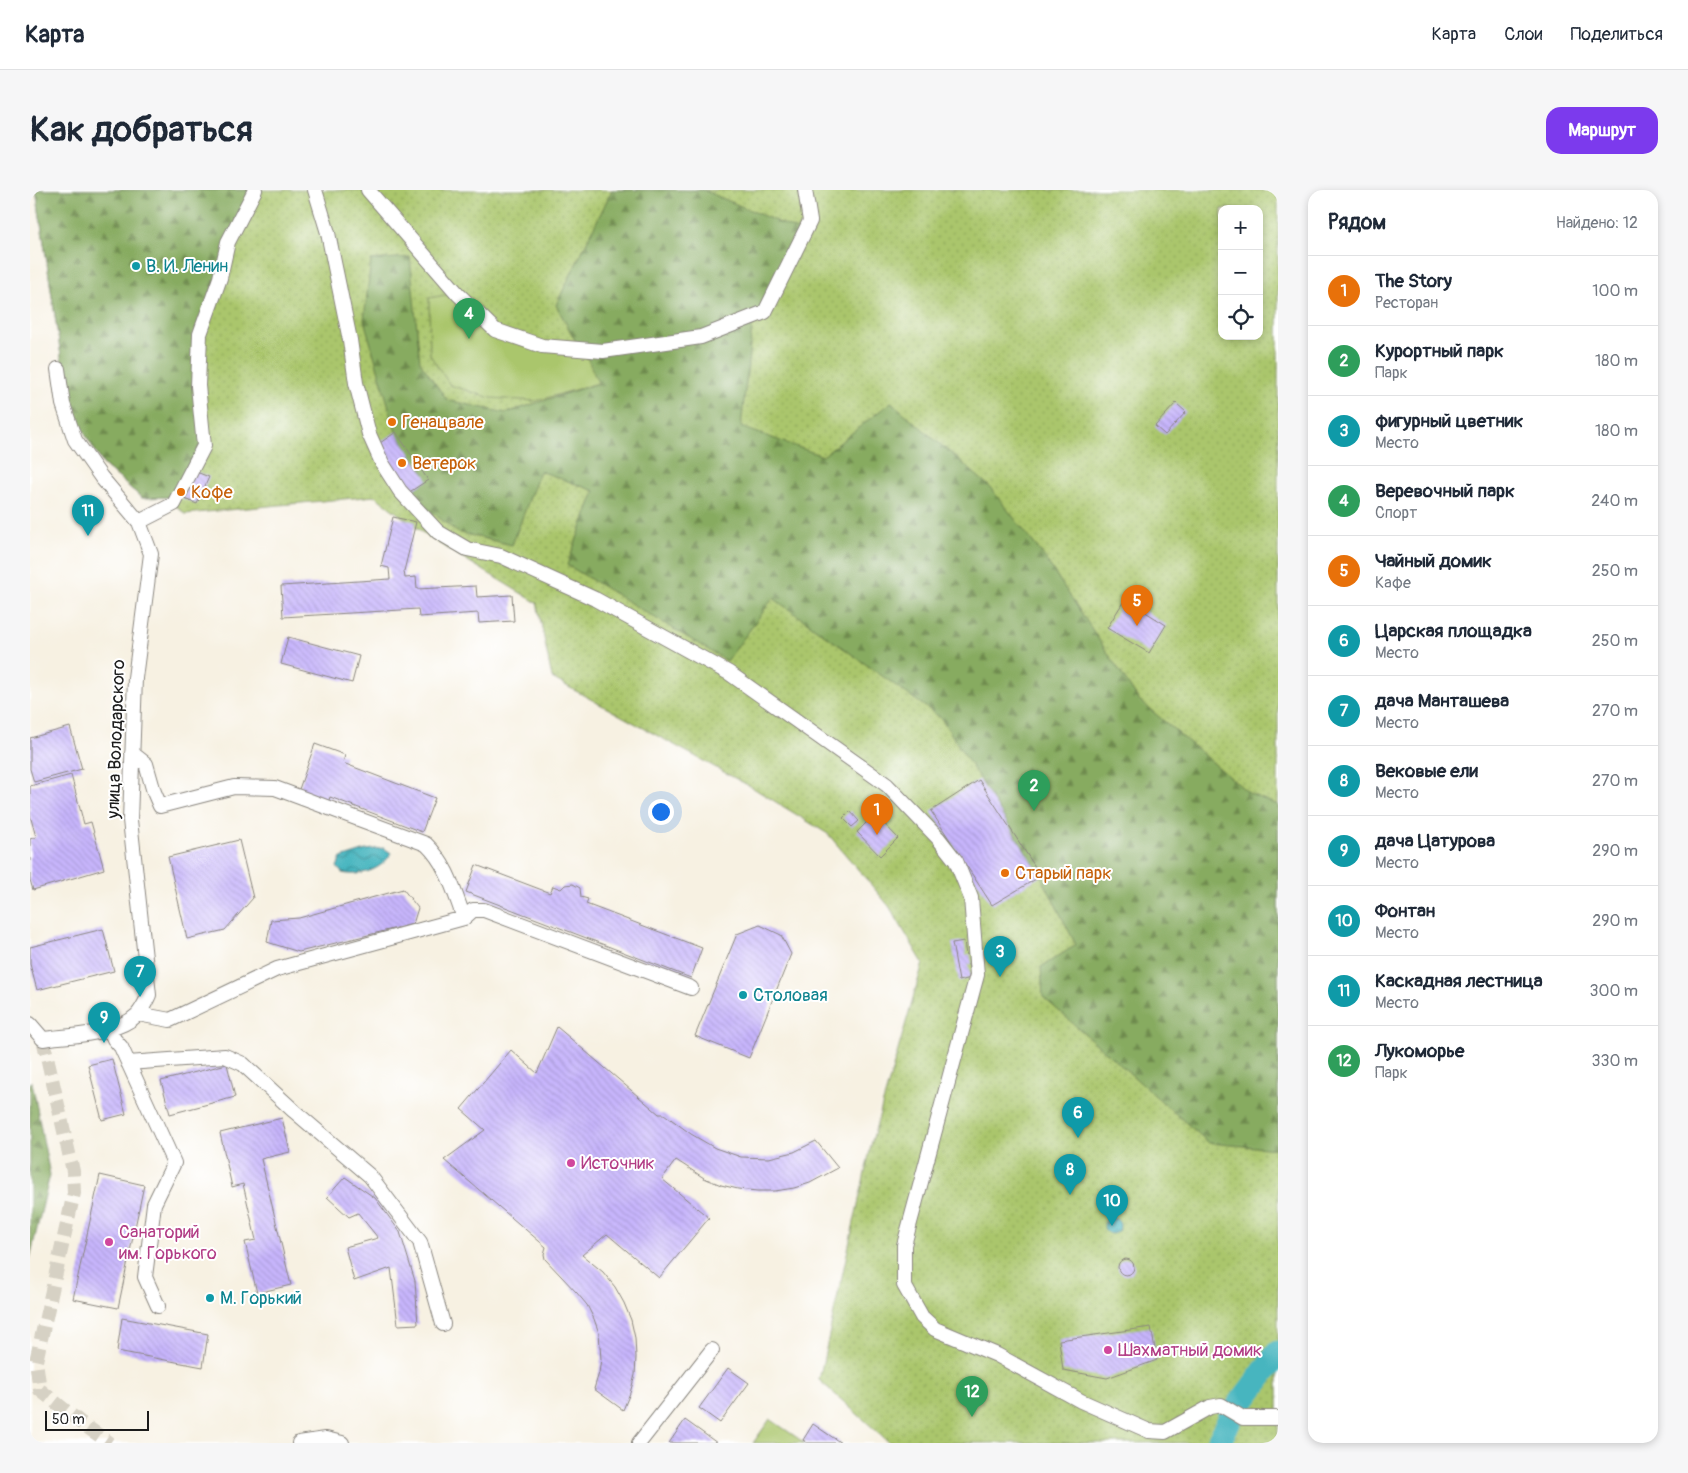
<!DOCTYPE html>
<html lang="ru">
<meta charset="utf-8">
<style>
:root{--surface:#fff;--page:#f6f6f7;--text:#1f2937;--muted:#747a83;--line:#e0e1e3;--accent:#7c3aed}
body{margin:0;font-family:Pangolin,sans-serif;background:var(--page);color:var(--text)}
.controls{position:absolute;right:15px;top:15px;display:grid;overflow:hidden;border-radius:10px;box-shadow:0 2px 8px #0003}
.controls button{width:45px;height:45px;display:grid;place-items:center;padding:0;border:0;border-bottom:1px solid var(--line);background:var(--surface);color:var(--text);font:25px sans-serif}
.scale{position:absolute;left:15px;bottom:12px;width:104px;box-sizing:border-box;padding-left:5px;border:2px solid #1c1c1c;border-top:0;font-size:14px;line-height:18px;white-space:nowrap;color:#1c1c1c;-webkit-text-stroke:4px #fff;paint-order:stroke}
.you{position:absolute;left:630px;top:621px;width:18px;height:18px;margin:-12px;border:4px solid #fff;border-radius:50%;background:#1a73e8;box-shadow:0 0 0 8px #1a73e833}
.badge{display:grid;place-items:center;width:32px;height:32px;border-radius:50%;background:var(--accent);color:#fff;font-size:16px;font-weight:700}
.pin{position:absolute;translate:-50% -41px;filter:drop-shadow(0 1px 2px #0008)}
.pin::after{content:'';position:absolute;top:26px;width:18px;height:15px;background:inherit;clip-path:polygon(0 0,100% 0,50% 100%)}
.list{margin:0;padding:0;list-style:none}
h2{display:flex;justify-content:space-between;align-items:center;height:65px;margin:0;padding:0 20px;font-size:21px}
h2 small{font-size:16px;font-weight:400;color:var(--muted)}
.list li{display:grid;grid-template-columns:32px 1fr auto;gap:15px;align-items:center;box-sizing:border-box;height:70px;padding:0 20px;border-top:1px solid var(--line)}
.list b{display:block;font-size:19px;white-space:nowrap}
.list p{margin:0;font-size:16px;white-space:nowrap;color:var(--muted)}
.list em{font-size:16px;font-style:normal;color:var(--muted)}
.icon{flex:none;width:28px;height:28px;fill:none;stroke:currentColor;stroke-width:2;stroke-linecap:round;stroke-linejoin:round}
.map{position:relative;flex:none;width:1248px;height:1253px;overflow:hidden;border-radius:15px}
header{display:flex;align-items:center;gap:30px;box-sizing:border-box;height:70px;padding:0 25px;background:var(--surface);border-bottom:1px solid var(--line)}
header strong{font-size:24px}
nav{display:flex;gap:28px;margin-inline-start:auto;font-size:18px}
.intro{display:flex;align-items:center;justify-content:space-between;box-sizing:border-box;height:120px;padding:0 30px}
h1{margin:0;font-size:35px}
.button{padding:12px 22px;border-radius:15px;background:var(--accent);color:#fff;font-size:18px;font-weight:700}
main{display:flex;gap:30px;padding:0 30px}
aside{flex:1;background:var(--surface);border-radius:15px;box-shadow:0 2px 8px #0003}
.map>svg:first-child{display:block}
</style>
<header>
<strong>Карта</strong>
<nav><a>Карта</a><a>Слои</a><a>Поделиться</a></nav>
</header>
<div class="intro"><h1>Как добраться</h1><a class="button">Маршрут</a></div>
<main>
<div class="map">
<svg width="1248" height="1253" viewBox="0 0 1248 1253">
<defs>
<pattern id="grass-dots" width="8" height="8" patternUnits="userSpaceOnUse" patternTransform="scale(1.25)"><rect width="8" height="8" fill="#aac66c"/><path d="M2 2h.1M6 6h.1" fill="none" stroke="#92aa5d" stroke-width="1.8" stroke-linecap="round"/></pattern>
<pattern id="forest-firs" width="22" height="20" patternUnits="userSpaceOnUse" patternTransform="scale(1.25)"><rect width="22" height="20" fill="#87ab60"/><path d="M5 1l3.5 6h-7zM16 11l3.5 6h-7z" fill="#6e8a4e"/></pattern>
<pattern id="water-waves" width="16" height="10" patternUnits="userSpaceOnUse" patternTransform="scale(1.25)"><rect width="16" height="10" fill="#46b5bf"/><path d="M0 5q4-4 8 0t8 0" fill="none" stroke="#3a929a"/></pattern>
<pattern id="building-back-hatch" width="6" height="6" patternUnits="userSpaceOnUse" patternTransform="scale(1.25)"><rect width="6" height="6" fill="#c7b5fc"/><path d="M-1 5l2 2M0 0l6 6M5-1l2 2" fill="none" stroke="#aa9bd7"/></pattern>
</defs>
<rect width="100%" height="100%" fill="#fff"/>
<filter id="ink" filterUnits="userSpaceOnUse"><feTurbulence type="fractalNoise" baseFrequency=".02" numOctaves="2"/><feDisplacementMap in="SourceGraphic" scale="10" xChannelSelector="R" yChannelSelector="G"/><feConvolveMatrix kernelMatrix="1 2 1 2 8 2 1 2 1" color-interpolation-filters="sRGB"/></filter>
<filter id="wash" filterUnits="userSpaceOnUse"><feTurbulence type="fractalNoise" baseFrequency=".0096" numOctaves="4" result="noise"/><feDisplacementMap in="SourceGraphic" scale="20" xChannelSelector="R" yChannelSelector="G"/><feGaussianBlur stdDeviation="1.12" result="paint"/><feColorMatrix in="noise" values="0 0 0 0 0 0 0 0 0 0 0 0 0 0 0 0 0 1.4 0 .05"/><feComposite in="paint" operator="in"/></filter>
<g filter="url(#wash)">
<rect width="100%" height="100%" fill="#f7f1e2"/>
<path fill="url(#grass-dots)" stroke="#637144" fill-rule="evenodd" d="M6 0H1248V1253H860L789 1190 842 951 893 773 859 716 798 644 723 598 522 488 507 413 397 346 345 306 155 324 144 314 141 307 112 308 73 274 33 179ZM1192 19H1229V146H1192Z"/>
<path fill="url(#forest-firs)" stroke="#52643e" d="M6 0H222L166 143 171 254 141 307 112 308 73 274 44 226 33 179Z
M582 0H673L774 43 722 137 711 237 793 266 861 212 959 296 1013 365 1108 509 1220 604 1248 615V959L1179 953 1013 807 1011 777 1046 755 1011 686 911 528 743 408 697 471 537 375 565 301 510 281 482 355 427 342 378 303 397 290 366 242 334 130 341 70 380 67 390 172 417 210 476 223 568 193 526 115Z
M0 892H2L20 985 0 1068Z"/>
<path fill="#aac66c" stroke="#637144" d="M421 104 455 140 500 158 555 163 568 193 506 211 461 208 420 195 400 165 399 108Z
M740 1229 775 1253H723Z"/>
<path fill="url(#water-waves)" stroke="#31686e" d="M354 658 361 663C353 680 329 687 312 683L307 677 311 668 336 660Z
M1074 1036a8 8 0 1 1 16 0a8 8 0 1 1-16 0Z"/>
<g fill="none" stroke-linecap="round" stroke-linejoin="round">
<path stroke="#46b5bf" stroke-width="25" d="M1188 1253 1202 1225 1248 1163"/>
</g>
<g id="blocks">
<path fill="url(#building-back-hatch)" d="M1146 213 1156 222 1135 245 1125 236Z
M366 242 398 290 378 303 347 255Z
M164 281 179 287 167 314 152 308Z
M363 327 386 332 374 381 375 388 386 387 387 399 446 396 447 407 482 405 484 431 449 433 448 423 389 427 388 419 253 427 251 396 360 389 359 378 351 376Z
M1095 409 1136 435 1119 463 1077 438Z
M258 447 329 466 322 493 251 474Z
M40 537 52 579 4 592 0 579V548Z
M285 554 315 565 313 573 405 608 392 642 300 607 298 613 268 602Z
M41 585 54 634 61 632 74 679 3 700 0 690V649L6 647 0 625V596Z
M949 590 1011 686 962 715 901 621Z
M820 621 829 631 822 637 813 628Z
M845 624 868 648 850 666 827 642Z
M209 650 223 708 195 740 157 749 138 667Z
M446 675 520 703 523 696 531 699 535 695 543 694 550 698 551 707 558 709 556 714 672 758 661 788 436 702Z
M373 699 388 718 383 734 269 762 237 752 241 730 269 728Z
M730 735 751 745 761 764 719 868 665 846 707 744Z
M73 739 84 781 7 800 0 774V757Z
M934 751 936 765 940 764 942 774H938L941 788 929 791 922 753Z
M527 837 629 924H634L661 944 685 958 711 967 739 968 764 962 786 951 808 978 780 993 764 998 745 1001H727L708 999 691 995 674 988 646 970 632 989 679 1028 629 1088 577 1044 552 1065 573 1082 585 1097 594 1113 601 1130 605 1148 606 1167 605 1185 600 1203 593 1220 564 1199 569 1183 571 1169 569 1143 564 1129 557 1115 547 1103 515 1069 514 1064 516 1057 414 970 455 940 431 919 481 860 507 883Z
M82 869 96 924 72 930 58 875Z
M197 874 205 907 140 924 131 891Z
M252 928 260 962 231 969 261 1095 227 1103 215 1052 226 1050 213 994 202 997 190 943Z
M70 985 114 995 88 1118 43 1109Z
M315 987 345 1008 370 1042 385 1091 388 1134 368 1135 361 1078 324 1091 315 1057 348 1048 328 1023 319 1027 297 1007Z
M1088 1077a8 8 0 1 1 16 0a8 8 0 1 1-16 0Z
M92 1128 178 1144 173 1177 87 1161Z
M1121 1137 1127 1170 1077 1188 1033 1180 1029 1150Z
M698 1178 719 1193 690 1233 669 1218Z
M655 1230 687 1253H639Z
M783 1234 811 1253H777L773 1250Z"/>
</g>
</g>
<g filter="url(#ink)">
<use href="#blocks" fill-opacity="0" stroke="#8a867f" stroke-width="1"/>
<g fill="none" stroke-linecap="round" stroke-linejoin="round">
<path stroke="#d6d1c4" stroke-width="14" stroke-dasharray="14 7" stroke-linecap="butt" d="M13 849 43 981 44 1003 6 1171 10 1200 50 1232 80 1253"/>
<g stroke="#8a867f" stroke-width="16">
<path id="minor" d="M285 0 298 43 320 150 326 193 339 244 352 273 370 301 408 342 437 359 471 366 565 409 699 483 857 595 908 648 926 671 941 708 947 785 874 1055V1095L892 1127 905 1139 967 1165 1051 1211 1119 1241 1135 1242 1180 1217 1191 1215 1213 1228H1248
M338 0 428 104 465 140 512 156 573 161 671 147 735 122 780 31 775 0
M109 332 144 314 174 256 168 196 170 144 190 88 198 52 225 0
M102 563 116 574 124 602 130 616 204 597 245 598 396 654C417 674 424 701 434 728
M108 824 140 830 247 779 434 728 443 720H454L661 798
M0 834 13 849C42 845 86 845 107 825 112 820 116 811 119 805L100 630 105 488 121 364 109 332 71 287 45 250 33 214 28 179
M80 840 84 849 91 857 144 973 124 1014 115 1087 128 1116
M98 873 195 866 213 874 264 921 340 986 390 1052 413 1134
M269 1253 296 1249 312 1253
M609 1253 682 1160"/>
</g>
<use href="#minor" stroke="#fff" stroke-width="14"/>
</g>
</g>
<g fill="#0f9aa8" stroke="#fff" stroke-width="2">
<circle cx="106" cy="76" r="5"/>
<circle cx="713" cy="805" r="5"/>
<circle cx="180" cy="1108" r="5"/>
</g>
<g fill="#e8710a" stroke="#fff" stroke-width="2">
<circle cx="362" cy="232" r="5"/>
<circle cx="372" cy="273" r="5"/>
<circle cx="151" cy="302" r="5"/>
<circle cx="975" cy="683" r="5"/>
</g>
<g fill="#d1479c" stroke="#fff" stroke-width="2">
<circle cx="541" cy="973" r="5"/>
<circle cx="79" cy="1052" r="5"/>
<circle cx="1078" cy="1160" r="5"/>
</g>
<g text-anchor="middle" dominant-baseline="central" stroke-width="4" stroke-linejoin="round" paint-order="stroke">
<g font-size="18" fill="#0d838f" stroke="#fff" text-anchor="start">
<text x="116" y="76">В. И. Ленин</text>
<text x="723" y="805">Столовая</text>
<text x="190" y="1108">М. Горький</text>
</g>
<g font-size="18" fill="#c56008" stroke="#fff" text-anchor="start">
<text x="372" y="232">Генацвале</text>
<text x="382" y="273">Ветерок</text>
<text x="161" y="302">Кофе</text>
<text x="985" y="683">Старый парк</text>
</g>
<g font-size="18" fill="#1c1c1c" stroke="#fff">
<text transform="translate(86 549) rotate(-88)">улица Володарского</text>
</g>
<g font-size="18" fill="#b23c85" stroke="#fff" text-anchor="start">
<text x="551" y="973">Источник</text>
<text x="89" y="1042">Санаторий<tspan x="89" dy="21">им. Горького</tspan></text>
<text x="1088" y="1160">Шахматный домик</text>
</g>
</g>
</svg>
<div class="controls">
<button>+</button>
<button>−</button>
<button><svg class="icon" aria-label="locate" viewBox="0 0 24 24"><circle cx="12" cy="12" r="6"/><path d="M12 2v4M12 18v4M2 12h4M18 12h4"/></svg></button>
</div>
<div class="scale">50 m</div>
<div class="you"></div>
<div class="pin badge" style="left:847px;top:645px;background:#e8710a">1</div>
<div class="pin badge" style="left:1004px;top:621px;background:#2e9e5b">2</div>
<div class="pin badge" style="left:970px;top:787px;background:#0f9aa8">3</div>
<div class="pin badge" style="left:439px;top:149px;background:#2e9e5b">4</div>
<div class="pin badge" style="left:1107px;top:436px;background:#e8710a">5</div>
<div class="pin badge" style="left:1048px;top:948px;background:#0f9aa8">6</div>
<div class="pin badge" style="left:110px;top:807px;background:#0f9aa8">7</div>
<div class="pin badge" style="left:1040px;top:1005px;background:#0f9aa8">8</div>
<div class="pin badge" style="left:74px;top:853px;background:#0f9aa8">9</div>
<div class="pin badge" style="left:1082px;top:1036px;background:#0f9aa8">10</div>
<div class="pin badge" style="left:58px;top:346px;background:#0f9aa8">11</div>
<div class="pin badge" style="left:942px;top:1227px;background:#2e9e5b">12</div>
</div>
<aside>
<h2>Рядом<small>Найдено: 12</small></h2>
<ul class="list">
<li><span class="badge" style="background:#e8710a">1</span><div><b>The Story</b><p>Ресторан</p></div><em>100 m</em></li>
<li><span class="badge" style="background:#2e9e5b">2</span><div><b>Курортный парк</b><p>Парк</p></div><em>180 m</em></li>
<li><span class="badge" style="background:#0f9aa8">3</span><div><b>фигурный цветник</b><p>Место</p></div><em>180 m</em></li>
<li><span class="badge" style="background:#2e9e5b">4</span><div><b>Веревочный парк</b><p>Спорт</p></div><em>240 m</em></li>
<li><span class="badge" style="background:#e8710a">5</span><div><b>Чайный домик</b><p>Кафе</p></div><em>250 m</em></li>
<li><span class="badge" style="background:#0f9aa8">6</span><div><b>Царская площадка</b><p>Место</p></div><em>250 m</em></li>
<li><span class="badge" style="background:#0f9aa8">7</span><div><b>дача Манташева</b><p>Место</p></div><em>270 m</em></li>
<li><span class="badge" style="background:#0f9aa8">8</span><div><b>Вековые ели</b><p>Место</p></div><em>270 m</em></li>
<li><span class="badge" style="background:#0f9aa8">9</span><div><b>дача Цатурова</b><p>Место</p></div><em>290 m</em></li>
<li><span class="badge" style="background:#0f9aa8">10</span><div><b>Фонтан</b><p>Место</p></div><em>290 m</em></li>
<li><span class="badge" style="background:#0f9aa8">11</span><div><b>Каскадная лестница</b><p>Место</p></div><em>300 m</em></li>
<li><span class="badge" style="background:#2e9e5b">12</span><div><b>Лукоморье</b><p>Парк</p></div><em>330 m</em></li>
</ul>
</aside>
</main>
